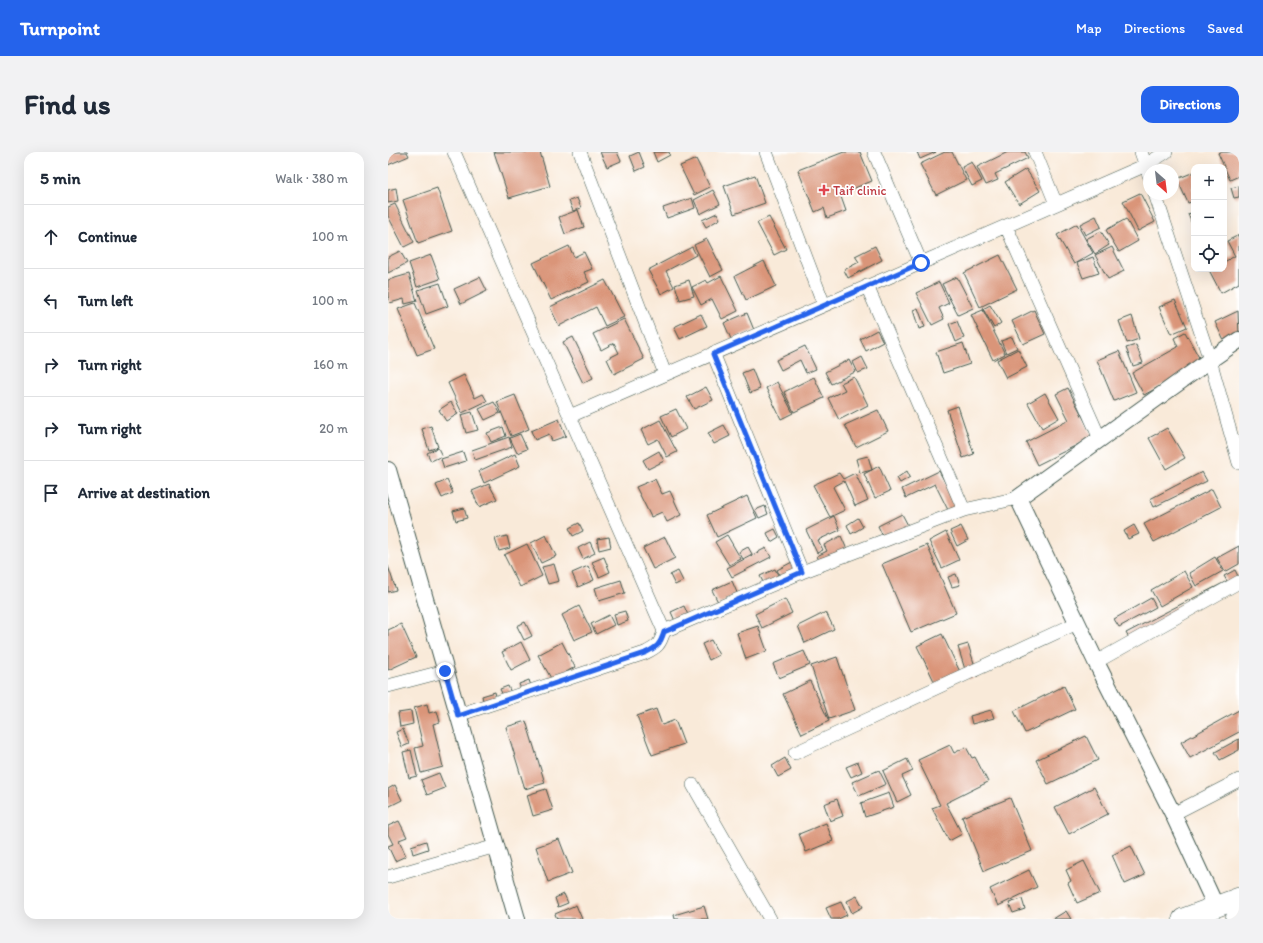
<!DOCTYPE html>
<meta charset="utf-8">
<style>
:root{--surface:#fff;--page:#f2f2f3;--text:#1f2937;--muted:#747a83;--line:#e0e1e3;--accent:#2563eb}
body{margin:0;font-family:Itim,sans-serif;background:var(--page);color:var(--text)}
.controls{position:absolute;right:12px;top:12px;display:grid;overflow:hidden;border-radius:8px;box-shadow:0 4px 16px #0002}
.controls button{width:36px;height:36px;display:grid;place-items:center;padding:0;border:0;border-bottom:1px solid var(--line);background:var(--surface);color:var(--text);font:20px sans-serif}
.compass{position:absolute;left:755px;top:12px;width:36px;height:36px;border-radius:50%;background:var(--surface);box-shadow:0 4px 16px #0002;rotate:152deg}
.stop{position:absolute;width:12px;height:12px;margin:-9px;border:3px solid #2563eb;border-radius:50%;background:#fff}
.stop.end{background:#2563eb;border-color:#fff;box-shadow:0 1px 4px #0008}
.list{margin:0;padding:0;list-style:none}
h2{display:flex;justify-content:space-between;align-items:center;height:52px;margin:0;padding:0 16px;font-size:17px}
h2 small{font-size:13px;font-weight:400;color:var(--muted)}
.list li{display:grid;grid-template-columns:26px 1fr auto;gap:12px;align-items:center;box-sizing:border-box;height:64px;padding:0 16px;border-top:1px solid var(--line)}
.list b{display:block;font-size:15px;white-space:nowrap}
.list em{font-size:13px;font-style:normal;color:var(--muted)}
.icon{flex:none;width:22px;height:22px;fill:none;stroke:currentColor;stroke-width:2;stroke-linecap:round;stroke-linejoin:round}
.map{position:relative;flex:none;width:851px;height:767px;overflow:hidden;border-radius:12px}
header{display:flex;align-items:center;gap:24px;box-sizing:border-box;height:56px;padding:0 20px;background:var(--accent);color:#fff}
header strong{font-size:19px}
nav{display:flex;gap:22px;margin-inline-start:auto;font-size:14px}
.intro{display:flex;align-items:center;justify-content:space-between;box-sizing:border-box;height:96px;padding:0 24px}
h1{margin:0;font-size:28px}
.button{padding:10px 18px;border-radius:12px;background:var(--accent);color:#fff;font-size:14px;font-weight:700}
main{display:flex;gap:24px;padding:0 24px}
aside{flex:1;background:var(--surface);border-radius:12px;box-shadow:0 4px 16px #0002}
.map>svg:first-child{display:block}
</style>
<header>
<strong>Turnpoint</strong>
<nav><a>Map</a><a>Directions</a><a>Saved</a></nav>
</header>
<div class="intro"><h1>Find us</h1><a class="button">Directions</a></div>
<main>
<aside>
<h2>5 min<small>Walk · 380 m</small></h2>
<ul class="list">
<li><svg class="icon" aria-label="ahead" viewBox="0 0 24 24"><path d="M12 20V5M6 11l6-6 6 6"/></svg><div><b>Continue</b></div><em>100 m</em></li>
<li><svg class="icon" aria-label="left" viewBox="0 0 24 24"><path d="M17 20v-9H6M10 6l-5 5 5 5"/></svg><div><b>Turn left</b></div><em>100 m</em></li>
<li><svg class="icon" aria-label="right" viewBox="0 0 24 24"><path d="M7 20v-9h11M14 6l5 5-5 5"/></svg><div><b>Turn right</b></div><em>160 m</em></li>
<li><svg class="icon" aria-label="right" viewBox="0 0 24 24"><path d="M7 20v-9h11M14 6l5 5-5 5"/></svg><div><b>Turn right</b></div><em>20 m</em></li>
<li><svg class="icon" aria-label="arrive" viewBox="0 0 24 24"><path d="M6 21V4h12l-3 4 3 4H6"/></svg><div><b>Arrive at destination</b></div></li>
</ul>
</aside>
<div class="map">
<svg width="851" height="767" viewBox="0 0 851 767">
<rect width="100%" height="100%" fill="#fff"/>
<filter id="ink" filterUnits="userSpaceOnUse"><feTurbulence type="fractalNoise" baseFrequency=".025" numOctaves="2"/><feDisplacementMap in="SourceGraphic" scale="8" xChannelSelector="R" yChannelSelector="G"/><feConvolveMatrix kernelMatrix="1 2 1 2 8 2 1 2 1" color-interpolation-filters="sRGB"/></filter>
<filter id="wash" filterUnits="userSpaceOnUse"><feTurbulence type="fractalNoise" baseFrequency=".012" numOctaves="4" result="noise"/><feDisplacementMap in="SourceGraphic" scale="16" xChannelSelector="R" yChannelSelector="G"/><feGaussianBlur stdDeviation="0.9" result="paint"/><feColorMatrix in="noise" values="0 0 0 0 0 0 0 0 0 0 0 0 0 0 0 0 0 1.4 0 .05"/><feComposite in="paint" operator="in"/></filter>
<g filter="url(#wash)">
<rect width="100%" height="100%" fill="#f9ead9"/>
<g id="blocks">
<path fill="#da9579" d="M0 0H19L21 4 0 13Z
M106 0H152L162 34 121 46Z
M212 0H229L233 9 219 15Z
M251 0 257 15 248 19 242 4Z
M265 0H281L282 3 269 10Z
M456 0H472L484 29 452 42 458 59 439 66 436 56 427 60 410 18Z
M529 0H548L532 7Z
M557 0H564L578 28 548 43 532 12Z
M620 0H637L640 6 607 22 610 28 598 33 589 15Z
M833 0H851V24L842 28 830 1Z
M308 7 322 35 306 43 292 14Z
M584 10 594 29 584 34 574 15Z
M638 17 652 39 631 52 617 30Z
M806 20V34L804 35 806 40V49L800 51 789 27Z
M367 23 377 51 346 62 336 34Z
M851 34V45L846 46 843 36Z
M8 36 10 49 0 51V38Z
M49 36 64 79 30 91 15 48Z
M325 38 332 52 312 62 306 48Z
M752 41 767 70 750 79 735 49Z
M189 46 193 56 185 59 181 49Z
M304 46 307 56 279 66 275 56Z
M7 52 26 90 16 95 0 64V55Z
M190 58 196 75 177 82 171 65Z
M806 60V77L800 62Z
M329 61 332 67 318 75 314 68Z
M708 64 713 75 697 83 692 72Z
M381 65 398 97 386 103 369 71Z
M738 67 750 89 731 100 718 78Z
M689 72 705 101 686 112 669 83Z
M713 79 721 93 707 102 698 87Z
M851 83V131L833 141 821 118 836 117V110L847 104 839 89Z
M319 87 335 118 322 125 306 93Z
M181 94 186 105 196 100 204 117 196 120 201 130 163 148 145 111Z
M487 94 494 108 460 126 456 118 471 110 467 104Z
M304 95 308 103 278 119 286 135 273 142 260 118Z
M724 95 736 119 720 127 707 103Z
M12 99 19 111 0 121V105Z
M43 103 52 127 29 135 21 111Z
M612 103 629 137 592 155 576 121Z
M705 105 711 121 695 126 689 111Z
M376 109 388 134 358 148 347 124Z
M21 122 29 149 17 152 16 147 2 151 0 144V128Z
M333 124 350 159 334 167 324 147 313 153 304 135 318 128 320 131Z
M92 125 99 139 73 152 66 137Z
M569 125 585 156 570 163 554 132Z
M217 128 236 165 217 174 208 155 171 174 162 155Z
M301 128 306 144 292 148 287 133Z
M551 130 561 151 551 156 556 167 544 173 528 141Z
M52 131 60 154 38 162 30 138Z
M787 148 799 175 783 182 771 155Z
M27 151 46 197 29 203 10 157Z
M602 153 613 171 606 176 595 157Z
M530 156 537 175 531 177 525 158Z
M595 158 617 202 605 208 583 163Z
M646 158 657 182 635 192 624 169Z
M850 159 851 184 837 191 827 170Z
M359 161 366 178 343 187 336 171Z
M313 162 319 174 292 187 286 175Z
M744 164 751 187 739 191 731 169Z
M236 167 256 207 226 222 219 207 231 201 226 191 213 198 205 182Z
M569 169 576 186 568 190 561 172Z
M489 178 495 190 478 199 472 187Z
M797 180 814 211 756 243 744 221 790 195 786 186Z
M185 185 205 226 195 231 175 190Z
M624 185 629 196 618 201 613 189Z
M575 191 582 212 555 221 548 200Z
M748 193 755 211 745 214 738 196Z
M417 194 428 217 418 221 412 208 393 218 388 208Z
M630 197 639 215 618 226 609 208Z
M731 199 748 240 726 249 709 208Z
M474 205 480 217 470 221 465 210Z
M461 208 467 220 443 232 437 220Z
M364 217 372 237 362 241 354 221Z
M76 223 87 246 95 242 99 249 74 261 60 231Z
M426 225 436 246 406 260 396 240Z
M466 225 480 253 451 268 440 246 457 238 453 231Z
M389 230 405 261 393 267 378 236Z
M318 235 325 248 306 257 299 245Z
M680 236 705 285 649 313 638 290 681 268 668 242Z
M657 241 671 266 654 276 640 251Z
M127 243 141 277 123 284 109 250Z
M63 250 70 262 58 269 51 258Z
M106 250 112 261 97 268 91 257Z
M570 254 586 302 575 306 559 258Z
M288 257 298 277 283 285 273 264Z
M490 258 500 279 468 295 457 273Z
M84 260 90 278 78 281 73 263Z
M171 267 178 284 164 289 161 282 147 288 143 279Z
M272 268 289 300 279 305 270 287 260 292 253 278Z
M336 273 342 284 326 292 320 281Z
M43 274 50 295 41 298 34 277Z
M115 275 118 284 103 290 99 281Z
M779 276 797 306 778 317 761 286Z
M132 282 139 297 129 301 122 286Z
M121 285 124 295 87 308 84 298Z
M50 296 54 304 43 309 39 301Z
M271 299 276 309 260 317 255 308Z
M75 300 78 309 56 316 53 307Z
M127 302 132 314 96 331 91 319Z
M480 304 484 318 472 321 468 307Z
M491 314 502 339 487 346 476 322Z
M519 319 522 325 512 331 509 326Z
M551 319 571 357 562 362 547 332 518 346 514 337Z
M814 320 819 329 766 355 762 347Z
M451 321 455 327 467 321 480 348 467 354 456 329 445 335 457 358 442 365 425 333Z
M267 327 274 342 282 339 293 363 279 370 274 360 263 365 248 335Z
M59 328 65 341 54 346 48 333Z
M101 332 109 347 91 355 84 339Z
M824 337 833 355 766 390 756 372Z
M359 344 369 366 329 385 319 363Z
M377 354 380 362 371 366 367 358Z
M76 356 79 366 68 369 65 359Z
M514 362 524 381 499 393 490 374Z
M446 364 452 378 430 388 435 398 429 401 418 378Z
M470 366 475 375 463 382 459 373Z
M191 371 195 379 185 384 181 376Z
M746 373 751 382 740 387 736 379Z
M573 374 580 388 569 394 562 379Z
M387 377 391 385 383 390 379 381Z
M558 380 571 408 554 416 541 389Z
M158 383 168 404 153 411 143 391Z
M339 383 353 407 341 413 327 390Z
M119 384 122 396 111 399 107 387Z
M453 384 461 402 434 415 429 404 439 399 436 393Z
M221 385 223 395 211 398 209 387Z
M277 385 287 406 265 417 255 396Z
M202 390 207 401 195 407 190 396Z
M139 392 154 424 132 435 116 403Z
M539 393 568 461 523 480 494 412Z
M851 394V412L837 420 829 406Z
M360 395 364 402 355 407 351 400Z
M378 396 383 405 344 425 339 416Z
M216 405 222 420 211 425 204 410Z
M827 405 835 419 808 434 801 421Z
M404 410 409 418 393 426 389 418Z
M166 412 171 429 160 432 154 415Z
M0 414 8 438 0 440Z
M200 414 206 428 190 435 184 421Z
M387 417 392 427 377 434 372 424Z
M847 418 851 426 806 455 802 448 839 429 836 424Z
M290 419 295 429 287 433 282 423Z
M796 419 805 435 772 454 763 438Z
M568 422 572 433 564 435 560 425Z
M233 428 237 441 211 449 207 436Z
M344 429 350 443 331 452 324 438Z
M763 446 768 455 731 475 726 467Z
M397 447 404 461 374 476 367 462Z
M801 448 805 456 742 488 738 481Z
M191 454 204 480 186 488 174 463Z
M296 454 300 463 287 469 283 460Z
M237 459 240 469 229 473 226 462Z
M438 460 446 477 417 491 410 474Z
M221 463 226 473 208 482 203 472Z
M137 470 144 484 136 488 129 474Z
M13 472 28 505 0 518V478Z
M370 474 379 499 358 507 349 481Z
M554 482 573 522 548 533 529 494Z
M323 488 331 503 321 508 314 492Z
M133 490 142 508 123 518 114 500Z
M174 490 187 515 164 528 150 503Z
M580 492 590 524 580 527 570 495Z
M416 499 422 513 391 526 385 512Z
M449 505 467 558 441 567 423 514Z
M141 528 144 537 134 540 131 532Z
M422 529 441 569 414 582 395 542Z
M120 534 124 543 116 546 112 537Z
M676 534 687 557 637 581 626 559Z
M107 540 109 548 96 552 94 544Z
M39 552 41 561 49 559 52 570 45 572 55 615 33 621 27 596 35 594 26 556Z
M268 557 274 573 287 568 296 592 264 603 249 564Z
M603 558 606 566 584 572 582 564Z
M851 558V580L802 606 793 590Z
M23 559 25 572 12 575 10 561Z
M138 569 157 631 137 637 118 575Z
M15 577 21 592 14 595 8 580Z
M698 584 710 608 660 632 648 608Z
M851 587V598L832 608 827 600Z
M562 593 566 601 578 595 584 606 587 605 600 630 558 651 574 682 561 689 544 656 552 653 530 608Z
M23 598 29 624 21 626 15 600Z
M397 606 403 618 390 625 384 614Z
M519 607 525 619 514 624 523 643 509 650 495 619Z
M470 610 474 620 463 625 458 615Z
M491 618 498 632 471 644 464 630Z
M51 621 57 636 39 643 33 628Z
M7 633 14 648 0 655V637Z
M706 635 720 662 681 682 667 655Z
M158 637 165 658 145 664 139 643Z
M501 641 506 655 477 665 473 651Z
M622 646 644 699 596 719 574 665Z
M449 647 455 664 442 669 436 652Z
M11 669 19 685 11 688 18 704 7 709 0 694 5 692 0 682V674Z
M438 671 445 689 418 700 411 682Z
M171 687 184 721 160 730 148 695Z
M38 689 40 697 25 702 23 694Z
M743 694 757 723 737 732 724 703Z
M696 709 712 741 689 751 680 731 683 729 678 718Z
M641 718 649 735 610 754 602 737Z
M176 742 180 751 170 755 167 746Z
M469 744 475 755 464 761 459 749Z
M634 747 637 757 625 761 621 751Z
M453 750 459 763 450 767H443L438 756Z
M188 753 194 767H169L167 762Z
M316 754 320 767H287L286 763Z
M678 759 683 767H665Z"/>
</g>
</g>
<g filter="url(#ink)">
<use href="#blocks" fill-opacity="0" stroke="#40574d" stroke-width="1"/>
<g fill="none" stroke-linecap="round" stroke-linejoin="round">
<g stroke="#40574d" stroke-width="14">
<path id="minor" d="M66 0 276 479C272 493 269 495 257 501L70 563
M192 0 277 222
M378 0 436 153
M486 0 533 111
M647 0 668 52
M753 0 761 23
M767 42 822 208 851 311
M618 74 712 287
M479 134 576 358
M325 201 414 420
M182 264 758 13 778 0
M276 479 414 420 576 358 630 346
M708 510 851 430
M0 534 57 519
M407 601 689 471
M305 633 382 767
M785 662 851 628
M0 725 108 694"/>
</g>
<g stroke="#40574d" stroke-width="18">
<path id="tertiary" d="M0 318 129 767
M828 755 785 662 708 510 630 346 822 208 851 188"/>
</g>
<g stroke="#40574d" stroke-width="22">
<path id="primary" d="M795 767 851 746
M848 767 851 766"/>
</g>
<use href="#minor" stroke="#fff" stroke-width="13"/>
<use href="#tertiary" stroke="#fff" stroke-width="16"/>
<use href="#primary" stroke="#fff" stroke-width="21"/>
</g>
</g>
<g fill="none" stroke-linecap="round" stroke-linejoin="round" filter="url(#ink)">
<path stroke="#2563eb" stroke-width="5" d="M57 519 70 564 257 501C269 495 272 493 276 480L414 420 325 202 533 111"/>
</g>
<path fill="#e0444e" stroke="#fff" stroke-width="1.5" d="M434 32h4v4h4v4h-4v4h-4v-4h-4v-4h4z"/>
<g text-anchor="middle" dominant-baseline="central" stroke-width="3.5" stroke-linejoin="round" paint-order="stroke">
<g font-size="13" fill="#be3a42" stroke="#fff" text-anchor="start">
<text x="445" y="38">Taif clinic</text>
</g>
</g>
</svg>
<div class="controls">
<button>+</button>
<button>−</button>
<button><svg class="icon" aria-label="locate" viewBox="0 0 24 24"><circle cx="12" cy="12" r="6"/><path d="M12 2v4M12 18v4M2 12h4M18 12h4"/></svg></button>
</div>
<svg class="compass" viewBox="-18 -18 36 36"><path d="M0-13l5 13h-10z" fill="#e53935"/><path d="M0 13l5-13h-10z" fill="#747a83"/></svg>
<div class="stop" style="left:533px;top:111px"></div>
<div class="stop end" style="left:57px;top:519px"></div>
</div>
</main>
